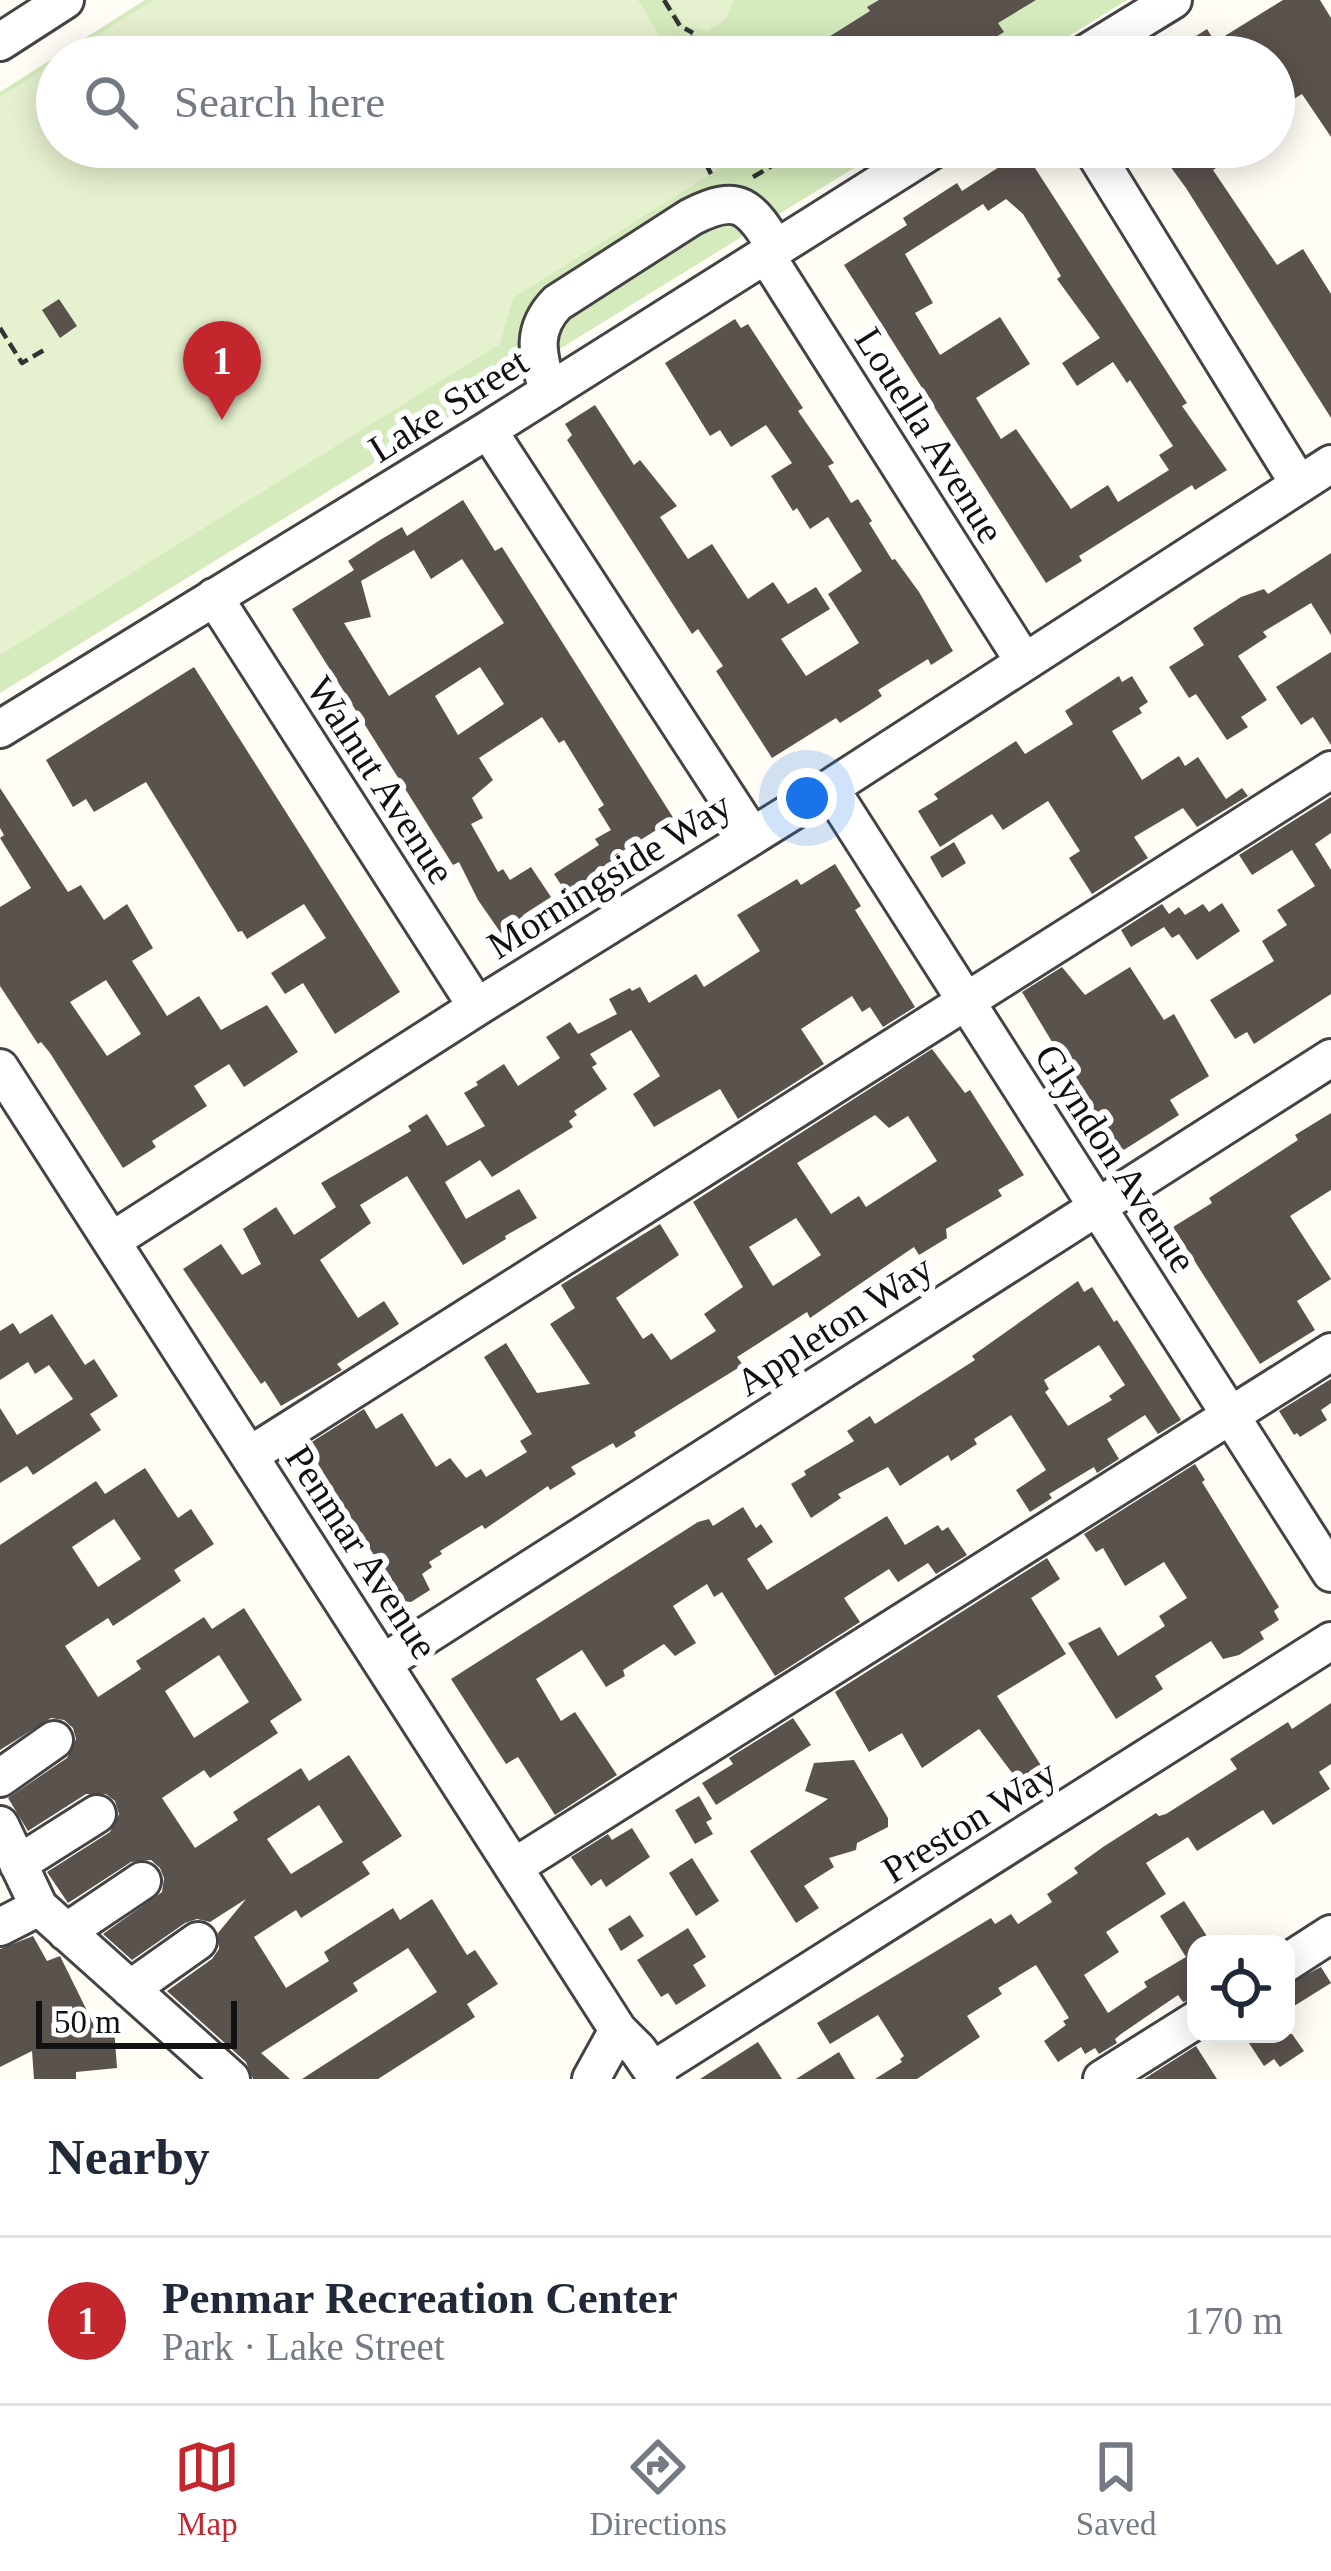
<!DOCTYPE html>
<meta charset="utf-8">
<style>
:root{--surface:#fff;--page:#f2f2f3;--text:#1f2937;--muted:#747a83;--line:#e0e1e3;--accent:#c4262e}
body{margin:0;font-family:Georgia,serif;background:var(--page);color:var(--text)}
.controls{position:absolute;right:36px;bottom:36px;display:grid;overflow:hidden;border-radius:24px;box-shadow:0 6px 30px #0003}
.controls button{width:108px;height:108px;display:grid;place-items:center;padding:0;border:0;border-bottom:3px solid var(--line);background:var(--surface);color:var(--text);font:60px sans-serif}
.scale{position:absolute;left:36px;bottom:30px;width:201px;box-sizing:border-box;padding-left:12px;border:6px solid #111;border-top:0;font-size:33px;line-height:42px;white-space:nowrap;color:#111;-webkit-text-stroke:9px #fff;paint-order:stroke}
.you{position:absolute;left:807px;top:798px;width:42px;height:42px;margin:-30px;border:9px solid #fff;border-radius:50%;background:#1a73e8;box-shadow:0 0 0 18px #1a73e833}
.badge{display:grid;place-items:center;width:78px;height:78px;border-radius:50%;background:var(--accent);color:#fff;font-size:39px;font-weight:700}
.pin{position:absolute;translate:-50% -99px;filter:drop-shadow(0 3px 6px #0008)}
.pin::after{content:'';position:absolute;top:63px;width:42px;height:36px;background:inherit;clip-path:polygon(0 0,100% 0,50% 100%)}
.list{margin:0;padding:0;list-style:none}
h2{display:flex;justify-content:space-between;align-items:center;height:156px;margin:0;padding:0 48px;font-size:51px}
h2 small{font-size:39px;font-weight:400;color:var(--muted)}
.list li{display:grid;grid-template-columns:78px 1fr auto;gap:36px;align-items:center;box-sizing:border-box;height:168px;padding:0 48px;border-top:3px solid var(--line)}
.list b{display:block;font-size:45px;white-space:nowrap}
.list p{margin:0;font-size:39px;white-space:nowrap;color:var(--muted)}
.list em{font-size:39px;font-style:normal;color:var(--muted)}
.icon{flex:none;width:66px;height:66px;fill:none;stroke:currentColor;stroke-width:2;stroke-linecap:round;stroke-linejoin:round}
.map{position:relative;flex:none;width:1331px;height:2079px;overflow:hidden}
.search{position:absolute;background:var(--surface);box-shadow:0 6px 30px #0003;left:36px;right:36px;top:36px;height:132px;display:flex;align-items:center;gap:30px;box-sizing:border-box;padding:0 42px;border-radius:66px;color:var(--muted);font-size:45px}
.sheet{height:324px;background:var(--surface)}
nav{display:flex;justify-content:space-around;align-items:center;box-sizing:border-box;height:168px;border-top:3px solid var(--line);background:var(--surface);font-size:33px;color:var(--muted)}
nav a{display:grid;justify-items:center;gap:6px}
nav .on{color:var(--accent)}
.map>svg:first-child{display:block}
</style>
<div class="map">
<svg width="1331" height="2079" viewBox="0 0 1331 2079">
<rect width="100%" height="100%" fill="#fffdf5"/>
<path fill="#d5ebbd" d="M145 0H1127L1035 57H57V147H888L0 693V92Z"/>
<path fill="#e6f2cf" d="M153 0H638L673 57H63Z
M668 0H733L727 18 708 31 684 25Z
M57 61V147H728L735 159 513 298 500 344 0 655V97Z"/>
<path fill="#5a524d" fill-rule="evenodd" d="M879 0H1036L998 23 1004 32 964 57H797L870 11 867 7Z
M1283 0H1320L1331 18V137L1302 94 1274 111V57H1163L1207 29 1215 42Z
M1156 147H1206L1219 166 1213 170 1277 265 1303 249 1331 294V418L1186 188Z
M1024 151 1187 403 1182 406 1227 470 1195 490 1192 485 1079 556 1082 561 1046 583 844 265 907 225 903 218 957 183 962 191ZM1006 199 1023 214 1061 276 1057 279 1100 338 1062 363 1077 386 1113 362 1127 383 1130 380 1173 446 1159 455 1169 470 1118 502 1108 485 1071 509 1016 429 1001 439 976 398 1030 364 1000 317 940 355 915 313 933 303 905 254 983 204 988 211Z
M59 299 77 326 60 338 42 310Z
M735 319 741 328 748 324 803 408 798 411 834 463 828 466 851 503 858 499 872 521 869 523 892 560 895 559 919 592 953 651 931 665 928 659 878 690 882 696 864 708 840 723 836 718 772 758 716 671 723 666 698 629 692 634 567 440 572 435 565 424 595 405 634 465 640 460 677 506 660 517 688 559 712 544 748 599 773 582 788 604 816 587 830 609 781 639 806 676 859 643 828 594 862 571 828 517 810 529 797 508 793 511 771 476 792 463 766 425 731 447 720 430 710 436 665 363Z
M463 500 495 551 502 547 674 819 610 859 616 868 569 897 554 874 599 845 595 839 611 830 598 809 604 805 564 740 559 743 542 717 479 758 493 780 472 798 483 818 471 824 498 872 503 869 510 880 531 867 551 897 523 915 530 924 505 939 478 900 459 862 453 865 292 609 354 570 348 561 380 540 402 527 407 536ZM414 550 431 579 462 559 504 623 389 696 344 623 371 617 361 581ZM480 667 504 704 458 735 435 696Z
M1331 553V635L1311 603 1263 632 1267 637 1238 656 1267 700 1241 717 1248 727 1227 740 1196 694 1189 698 1169 667 1204 645 1193 628 1241 597 1264 589 1268 594Z
M1331 652V745L1313 717 1301 725 1276 687Z
M194 667 400 992 335 1034 303 983 285 994 271 973 326 938 304 904 247 939 242 931 238 932 146 782 94 812 86 799 73 807 46 760Z
M1119 676 1122 682 1132 676 1148 702 1139 708 1142 713 1112 731 1142 780 1179 756 1185 766 1198 757 1226 799 1242 788 1248 796 1197 827 1183 808 1134 837 1148 858 1092 894 1069 858 1080 851 1048 801 1003 830 992 814 940 847 918 811 938 799 934 794 1016 741 1025 754 1073 724 1065 711Z
M0 788 68 892 81 885 104 920 127 904 153 948 132 961 167 1016 199 996 221 1030 267 1005 298 1052 244 1087 229 1064 194 1086 207 1106 152 1141 156 1147 123 1168 50 1053 41 1042 38 1044 0 986V907L31 888 0 838 4 835 0 828ZM106 980 141 1034 107 1056 70 1002Z
M1331 797V833L1315 844 1331 870V994L1254 1044 1247 1032 1235 1039 1210 1000 1274 961 1262 941 1287 925 1277 910 1315 886 1292 850 1252 875 1239 855Z
M954 842 966 863 942 878 930 857Z
M835 864 861 906 855 910 915 1007 883 1027 870 1007 862 1012 852 996 801 1029 824 1064 738 1119 720 1089 654 1127 633 1094 660 1076 631 1030 590 1054 597 1064 592 1067 607 1089 574 1111 577 1115 569 1121 573 1127 492 1177 480 1160 445 1182 466 1219 519 1189 537 1218 505 1236 506 1239 463 1265 407 1176 360 1205 371 1223 320 1260 358 1318 384 1301 399 1324 337 1364 342 1370 281 1406 265 1381 261 1384 183 1269 221 1244 242 1275 261 1264 243 1229 276 1207 294 1235 336 1207 321 1183 411 1131 408 1126 427 1114 447 1146 485 1126 464 1093 478 1085 476 1082 504 1064 518 1086 560 1058 546 1037 570 1022 578 1034 617 1014 609 999 630 988 632 991 640 987 649 1003 696 974 704 987 760 951 737 915 797 879 801 885Z
M1222 903 1240 931 1197 960 1179 934 1172 938 1164 927 1131 947 1121 930 1162 904 1169 914 1179 907 1185 915 1203 904 1209 912Z
M1062 967 1085 995 1130 967 1164 1020 1174 1014 1209 1076 1170 1100 1179 1115 1119 1153 1022 992Z
M932 1049 965 1093 970 1090 1024 1175 998 1190 1002 1196 946 1229 947 1238 919 1255 914 1247 810 1318 807 1312 737 1357 743 1365 634 1432 636 1436 616 1448 613 1443 571 1467 576 1474 550 1490 548 1486 485 1529 482 1525 440 1551 442 1554 429 1562 432 1567 422 1574 430 1590 411 1602 402 1601 315 1459 307 1456V1445L364 1409 376 1429 402 1413 436 1467 450 1458 466 1478 481 1469 486 1477 527 1452 520 1441 532 1434 484 1357 506 1343 537 1393 590 1384 550 1324 575 1308 561 1285 660 1224 679 1255 616 1298 643 1339 652 1333 671 1360 716 1331 704 1314 743 1287 693 1202ZM875 1115 889 1128 908 1116 937 1161 866 1207 859 1196 831 1214 797 1163ZM796 1218 821 1255 773 1286 749 1247Z
M1331 1113V1190L1290 1216 1331 1279 1297 1301 1315 1330 1260 1364 1173 1227 1212 1203 1209 1198 1298 1140 1295 1135Z
M1078 1281 1084 1292 1092 1287 1114 1322 1117 1320 1181 1420 1158 1434 1145 1415 1107 1439 1119 1459 1097 1473 1094 1467 1049 1494 1052 1498 1030 1512 1016 1490 1046 1470 1011 1415 974 1439 977 1444 951 1461 948 1455 900 1486 888 1467 838 1494 841 1498 811 1518 791 1484 806 1475 804 1471 854 1441 847 1431 870 1416 875 1424 975 1360 972 1356ZM1099 1345 1125 1385 1109 1396 1112 1400 1068 1426 1045 1392 1049 1389 1044 1380Z
M52 1314 85 1365 94 1359 118 1396 90 1414 101 1430 33 1475 27 1466 0 1483V1408L17 1435 73 1399 49 1365 35 1374 28 1362 0 1380V1331L13 1323 20 1334Z
M1331 1379V1403L1321 1410 1327 1420 1300 1437 1297 1433 1294 1435 1279 1411Z
M1195 1464 1205 1480 1202 1482 1279 1607 1274 1611 1279 1620 1260 1632 1264 1639 1239 1655 1223 1659 1211 1641 1155 1676 1163 1689 1116 1719 1068 1643 1100 1627 1118 1656 1165 1626 1159 1616 1187 1598 1164 1562 1125 1586 1103 1548 1096 1552 1084 1534Z
M145 1468 178 1518 191 1509 214 1544 174 1570 181 1581 113 1626 108 1618 65 1646 98 1697 141 1669 136 1661 204 1617 212 1629 244 1608 302 1700 270 1721 278 1733 210 1778 204 1770 162 1798 195 1848 238 1820 233 1812 301 1768 309 1781 349 1755 402 1836 362 1862 370 1874 301 1918 296 1910 254 1937 286 1988 329 1961 324 1952 393 1908 400 1920 432 1899 467 1955 475 1950 498 1984 467 2004 475 2017 378 2079H302L437 1992 408 1948 353 1983 358 1991 261 2053 290 2079H253L246 2062 167 1991 212 1959 219 1949 218 1933 246 1899 210 1922 197 1919 185 1923 132 1960 103 1934 162 1892 164 1878 160 1868 151 1860 131 1862 68 1903 47 1872 110 1832 119 1814 115 1801 106 1794H86L28 1831 8 1798 67 1758 76 1739 73 1728 64 1720 51 1718 0 1750V1545L96 1481 105 1494ZM114 1519 141 1559 98 1587 72 1547ZM219 1655 249 1702 194 1738 165 1691ZM319 1805 343 1842 291 1874 267 1839Z
M743 1507 756 1528 761 1524 773 1542 747 1559 767 1590 887 1516 905 1545 938 1525 942 1531 948 1527 967 1555 936 1574 928 1563 898 1582 889 1569 844 1598 860 1622 775 1676 722 1592 714 1597 707 1584 673 1606 696 1643 675 1656 664 1644 623 1670 625 1676 606 1687 582 1650 536 1679 561 1721 575 1712 617 1775 555 1815 518 1757 506 1764 451 1679 698 1522 709 1519 713 1526Z
M1047 1558 1060 1579 1031 1598 1066 1654 997 1696 1042 1767 1019 1782 979 1729 922 1768 902 1733 869 1752 835 1692Z
M1331 1703V1764L1319 1772 1330 1789 1273 1825 1263 1810 1197 1851 1188 1837 1146 1863 1166 1894 1106 1932 1119 1952 1084 1975 1108 2013 1147 1987 1144 1982 1186 1957 1160 1916 1184 1901 1212 1944H1196V1998L1183 2002 1178 1995 1121 2034 1115 2039 1117 2043 1099 2054 1095 2048 1085 2054 1081 2047 1058 2062 1044 2041 1066 2025 1063 2021 1069 2018 1036 1965 998 1988 1002 1994 967 2016 980 2037 917 2079H875L902 2062 900 2059 904 2056 878 2015 830 2044 817 2023 991 1918 995 1924 1011 1914 1018 1924 1052 1902 1047 1894 1078 1873 1074 1868 1103 1847 1156 1813 1159 1816 1166 1814 1237 1769 1230 1759 1288 1722 1292 1729Z
M793 1718 811 1745 716 1805 702 1783 733 1764 729 1758Z
M854 1760 888 1818V1827L857 1843 856 1850 829 1858 834 1867 804 1886 819 1908 796 1923 750 1851 828 1799 805 1791 814 1763Z
M699 1796 712 1819 706 1822 713 1834 695 1844 675 1810Z
M632 1828 650 1857 606 1887 601 1879 591 1886 571 1857 608 1834 612 1840Z
M692 1858 719 1901 696 1916 669 1873Z
M630 1915 644 1936 621 1951 608 1929Z
M688 1928 706 1957 693 1965 706 1986 676 2005 668 1993 661 1997 637 1960Z
M33 1936 47 1961 60 1956 96 2029 114 2027 117 2068 76 2072V2079H34L32 2051 0 2067V1949Z
M1321 1967 1331 1983 1286 2011V1985Z
M1243 2034H1292L1304 2051 1280 2067 1274 2059 1264 2066Z
M758 2042 782 2079H700Z
M1196 2046 1217 2079H1144Z
M839 2052 855 2079H796Z"/>
<g fill="none" stroke-linecap="round" stroke-linejoin="round">
<g stroke="#444" stroke-width="42">
<path id="minor" d="M0 42 65 0
M1080 57 1173 0
M1091 147 1299 484
M766 255 1023 660
M548 392C539 357 529 332 557 303L691 217C740 192 750 207 776 248
M488 430 751 834
M214 597 477 1007
M0 729 488 430 937 147
M830 788 1331 1573
M0 1068 618 2030 638 2050 658 2079
M113 1240 477 1007 830 788 1331 464
M250 1455 1331 770
M383 1663 1331 1058
M0 1778 54 1740
M0 1825 39 1907 231 2079
M18 1864 97 1814
M514 1867 1331 1352
M0 1927 39 1907
M66 1932 142 1881
M1286 1963 1331 1934
M130 1989 198 1941
M653 2070 1331 1641
M591 2079 618 2030
M1102 2079 1196 2020"/>
</g>
<path stroke="#333" stroke-width="4.5" stroke-dasharray="12 6" stroke-linecap="butt" d="M664 0 680 26 693 33
M687 57 693 36
M698 147 711 174
M753 177 804 147
M0 328 22 363 44 350"/>
<use href="#minor" stroke="#fff" stroke-width="36"/>
</g>
<g text-anchor="middle" dominant-baseline="central" stroke-width="12" stroke-linejoin="round" paint-order="stroke">
<g font-size="39" fill="#111" stroke="#fff">
<text transform="translate(448 405) rotate(-32)">Lake Street</text>
<text transform="translate(930 435) rotate(58)">Louella Avenue</text>
<text transform="translate(381 780) rotate(57)">Walnut Avenue</text>
<text transform="translate(609 875) rotate(-32)">Morningside Way</text>
<text transform="translate(1116 1158) rotate(57)">Glyndon Avenue</text>
<text transform="translate(834 1325) rotate(-33)">Appleton Way</text>
<text transform="translate(362 1552) rotate(57)">Penmar Avenue</text>
<text transform="translate(969 1821) rotate(-32)">Preston Way</text>
</g>
</g>
</svg>
<div class="controls">
<button><svg class="icon" aria-label="locate" viewBox="0 0 24 24"><circle cx="12" cy="12" r="6"/><path d="M12 2v4M12 18v4M2 12h4M18 12h4"/></svg></button>
</div>
<div class="scale">50 m</div>
<div class="you"></div>
<div class="pin badge" style="left:222px;top:420px">1</div>
<div class="search"><svg class="icon" aria-label="search" viewBox="0 0 24 24"><circle cx="10" cy="10" r="6"/><path d="M15 15l6 6"/></svg>Search here</div>
</div>
<section class="sheet">
<h2>Nearby<small></small></h2>
<ul class="list">
<li><span class="badge">1</span><div><b>Penmar Recreation Center</b><p>Park · Lake Street</p></div><em>170 m</em></li>
</ul>
</section>
<nav>
<a class="on"><svg class="icon" aria-label="map" viewBox="0 0 24 24"><path d="M3 6l6-2 6 2 6-2v14l-6 2-6-2-6 2zM9 4v14M15 6v14"/></svg>Map</a>
<a><svg class="icon" aria-label="directions" viewBox="0 0 24 24"><path d="M12 3l9 9-9 9-9-9zM9 14v-3h6M13 9l2 2-2 2"/></svg>Directions</a>
<a><svg class="icon" aria-label="saved" viewBox="0 0 24 24"><path d="M7 4h10v16l-5-4-5 4z"/></svg>Saved</a>
</nav>
